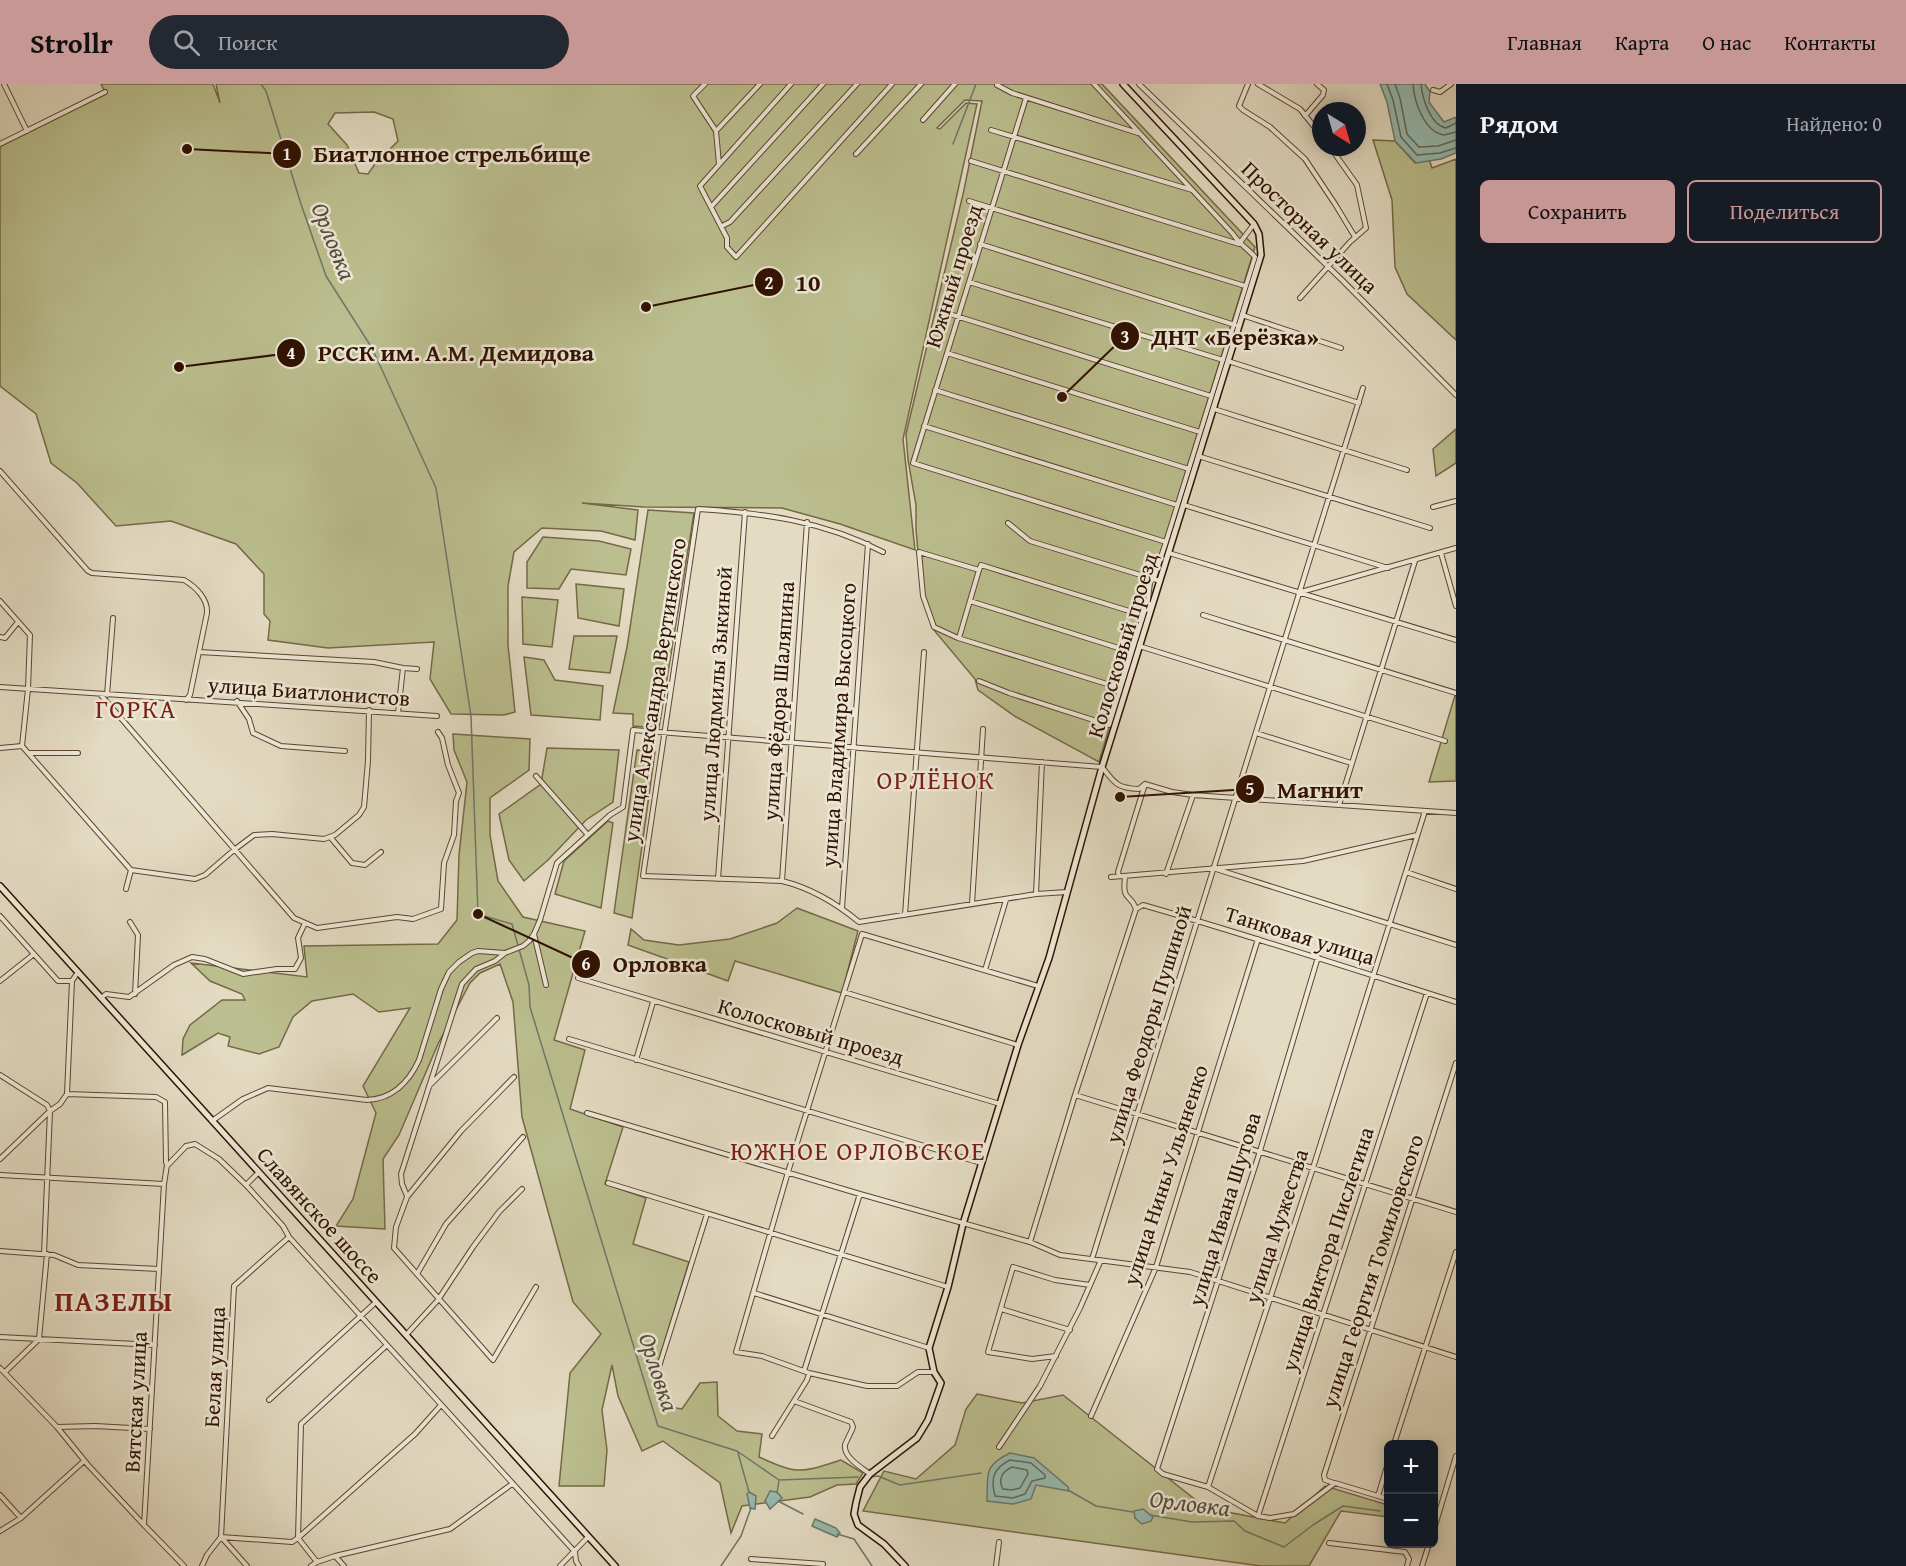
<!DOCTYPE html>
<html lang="ru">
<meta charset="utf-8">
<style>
:root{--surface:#171b24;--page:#242831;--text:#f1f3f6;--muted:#9ea1a6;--line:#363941;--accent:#c59692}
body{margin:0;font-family:"Gentium Book Plus",serif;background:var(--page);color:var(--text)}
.controls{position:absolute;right:18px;bottom:18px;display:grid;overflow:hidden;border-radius:9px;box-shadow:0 3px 15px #0003}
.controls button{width:54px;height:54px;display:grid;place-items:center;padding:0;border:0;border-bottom:2px solid var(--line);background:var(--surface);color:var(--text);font:30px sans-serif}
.compass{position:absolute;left:1312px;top:18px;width:54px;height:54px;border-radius:50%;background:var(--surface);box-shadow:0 3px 15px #0003;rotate:143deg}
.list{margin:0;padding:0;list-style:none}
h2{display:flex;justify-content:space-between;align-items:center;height:78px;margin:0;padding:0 24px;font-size:26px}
h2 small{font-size:20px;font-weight:400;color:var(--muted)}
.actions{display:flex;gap:12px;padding:18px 24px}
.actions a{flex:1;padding:14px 0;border:2px solid var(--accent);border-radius:9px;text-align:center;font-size:21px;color:var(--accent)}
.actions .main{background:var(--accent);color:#111}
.icon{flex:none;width:33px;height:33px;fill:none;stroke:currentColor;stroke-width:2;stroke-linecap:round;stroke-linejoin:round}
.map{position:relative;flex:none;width:1456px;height:1482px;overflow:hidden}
header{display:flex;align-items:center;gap:36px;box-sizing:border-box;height:84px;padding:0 30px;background:var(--accent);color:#111}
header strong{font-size:28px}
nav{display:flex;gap:33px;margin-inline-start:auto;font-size:21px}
.search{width:420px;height:54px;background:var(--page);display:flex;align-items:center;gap:15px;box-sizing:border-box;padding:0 21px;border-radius:33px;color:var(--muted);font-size:22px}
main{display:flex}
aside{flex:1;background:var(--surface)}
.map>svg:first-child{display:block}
</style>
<header>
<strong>Strollr</strong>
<div class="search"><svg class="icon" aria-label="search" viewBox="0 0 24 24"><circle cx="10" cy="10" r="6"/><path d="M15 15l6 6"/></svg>Поиск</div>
<nav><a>Главная</a><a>Карта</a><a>О нас</a><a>Контакты</a></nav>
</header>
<main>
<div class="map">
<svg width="1456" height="1482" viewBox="0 0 1456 1482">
<rect width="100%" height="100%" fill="#e3dbc2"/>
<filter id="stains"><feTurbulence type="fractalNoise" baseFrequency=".00333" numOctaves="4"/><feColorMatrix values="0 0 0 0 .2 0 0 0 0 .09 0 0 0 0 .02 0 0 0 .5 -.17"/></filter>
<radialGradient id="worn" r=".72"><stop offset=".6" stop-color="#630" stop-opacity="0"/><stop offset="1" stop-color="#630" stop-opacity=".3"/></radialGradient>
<path fill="#bbbe8e" stroke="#766847" stroke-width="1.5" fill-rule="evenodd" d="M101 0H213L220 19 216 0H1102L1255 163 1175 423 1099 678 1016 633 978 606 975 595 933 545 922 512 916 446V421L908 376 906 350 964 106 982 17 965 16 937 44 940 45 966 19 977 20 903 355 915 466 840 440 782 424 644 423 582 419 638 426 635 456 601 447 542 444 514 468 508 502V561L515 628 504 631 451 630 430 595 434 558 328 564 268 556 270 537 264 530V490L236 460 171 437 116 442 77 399 51 379 36 330 0 302V61L106 10ZM374 28 393 35 398 57 375 80 368 90 359 89 347 61 328 40 335 29Z
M1373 56 1395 57 1415 79 1429 75 1432 84 1456 75V256L1407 210 1395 183 1392 116Z
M1456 345V379L1436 392 1433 365Z
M648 426 694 429 659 644 633 642V630L613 629 627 563Z
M543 453 599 457 631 465 626 491 571 485 559 505 527 504V478Z
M576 500 624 505 619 542 578 534Z
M522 513 558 516 552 563 523 560Z
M574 552H617L610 589 569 585Z
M524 573 544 576 555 596 603 602 600 636 531 631Z
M1456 608V697L1429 698Z
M453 650 530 655 529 686 490 714V751L498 797 523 833 585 847 554 956 585 966 570 1025 623 1043 605 1100 646 1114 633 1160 689 1178 655 1289 658 1306 669 1323 682 1325 700 1299 717 1298 718 1332 737 1347 762 1350 759 1373C799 1391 800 1389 841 1376L863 1389 856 1400 837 1401 810 1413 742 1422 731 1449 720 1399 663 1357 642 1367 618 1312 612 1281 602 1326 607 1366 604 1402H559L570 1289 601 1250 573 1218 522 1033 513 918 500 880 480 889 470 899 438 960 399 1051 383 1075 385 1145 336 1142 353 1115 376 1029 363 1002 410 924 379 928 353 910 312 917 293 933 279 963 259 970 228 962 230 953 218 949 182 971 183 955 190 941 222 916H245L242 910 210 897 191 879 307 893 304 862 438 860 457 836 459 771 467 698 454 666Z
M547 664 619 666 613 718 586 736 548 776 524 797 509 776 499 730 541 700Z
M637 666 655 668 632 834 614 829Z
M608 737 613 739 601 824 555 810 564 777Z
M797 824 858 847 842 909 735 877 728 897 628 861 631 845 644 856 679 861 730 855 777 839Z
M977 1310 1022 1319 1063 1311 1206 1424 1285 1439 1325 1402 1388 1421V1433L1341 1427 1309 1482H1261L863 1427 884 1387 916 1395 955 1361 966 1325Z"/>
<path fill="#95bbb0" stroke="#6d776a" stroke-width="1.5" d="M1380 0H1425L1430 8 1429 18 1444 38 1456 33V69L1441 75 1416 79 1395 57 1387 18Z
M1010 1369 1034 1374 1068 1403 1069 1407 1036 1401 1031 1415 1013 1420 987 1417C988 1390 983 1382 1010 1369Z
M770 1407 777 1408 782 1414 770 1425 765 1417Z
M749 1408 756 1412 755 1425 750 1424 747 1410Z
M1143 1425 1153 1433 1151 1437 1142 1440 1135 1434 1134 1427Z
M815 1435 836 1444 840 1449 837 1453 812 1442Z"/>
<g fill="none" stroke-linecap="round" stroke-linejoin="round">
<path stroke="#626658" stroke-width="1.5" d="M1387 0 1393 16 1401 53 1417 71 1440 69 1456 64
M1395 0 1400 14 1407 50 1419 63 1438 62 1456 56
M1413 0C1414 17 1424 48 1444 51L1456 48
M1421 0C1422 13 1430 41 1446 44L1456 39
M1010 1376 1031 1379 1045 1391V1394L1032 1397 1025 1410 1013 1414 995 1412C990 1394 994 1384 1010 1376Z
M1012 1383 1027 1386 1028 1390 1020 1404 1012 1406 1003 1405C997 1395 1003 1387 1012 1383Z"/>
<path stroke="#6d776a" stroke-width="1.5" d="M261 0 266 7 301 120 326 192 372 264 436 404 471 632 478 830 512 840 529 901 530 923 658 1342 737 1367 779 1396 858 1393
M953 60 976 0
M738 1369 749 1408
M871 1393 878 1392 900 1401 981 1389
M1068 1406 1096 1422 1133 1428
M777 1409 779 1396
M778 1417 803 1430
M1150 1431 1192 1438 1234 1437 1245 1447 1284 1463 1313 1441 1343 1422 1380 1427
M837 1450 854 1455 872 1482
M721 1482 741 1452 751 1424"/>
<g stroke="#5d4430" stroke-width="6">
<path id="street" d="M4 0 27 47
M705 0 693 12 716 47 719 80
M791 0 700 102 727 154V163L736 173 892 0
M1139 0 1342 196 1456 311
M1248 0 1239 22 1243 26 1270 43 1305 75 1335 120 1355 153
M1258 0 1300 25 1321 51
M997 1 1012 9 1138 49
M1433 6 1440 8 1451 0
M1026 14 913 379 1166 458
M1305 32 1323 11 1324 6 1317 0
M923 36 955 0
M991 46 1192 106
M716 47 760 0
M0 60 105 8
M856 70 921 0
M971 77 1239 160 1254 140
M969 117 1245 202
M711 123 823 0
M722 142 730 138 857 0
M980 160 1235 241
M969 198 1223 276
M1300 214 1350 158 1366 144 1357 101 1330 63
M940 227 1211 312
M1242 231 1341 264
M947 269 1200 348
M1228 277 1359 319
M935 306 1189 385
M1214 325 1407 386
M924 342 1177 421
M1198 372 1430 444
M0 387 88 487 92 489 184 496C196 503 208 515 207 529L190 611 186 616
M1184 421 1388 484
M1433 423 1456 417
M1008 439 1030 457 1160 497
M883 468C824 437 763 429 698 425L643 792 782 797C811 804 836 819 859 838L1036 810 1067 808
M1169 469 1456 556
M1441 469 1456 522
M1301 508 1456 464
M0 517 30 551 28 605 22 662
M970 517 1131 568
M1203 531 1456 609
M0 553 5 554 18 538
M959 554 979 486
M1139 562 1445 657
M199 568 374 578 403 584 417 585
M979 597 1009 609 1109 641 1148 516 1150 498 1154 494 1166 458 1255 173C1247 164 1239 160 1233 150L1094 0
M0 603 437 632
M1120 604 958 554 934 543 923 512 919 468 979 486 981 481 1142 531
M100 610 294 834 317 844 397 833 413 835 441 825 444 779 454 751 456 717 459 709 448 681 442 654 438 648
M107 611 113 534
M237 617 249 635 253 649 281 662 345 667
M398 629 403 584
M1256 649 1351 679
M22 662 131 786 195 795 205 791 234 766 254 751 272 750 324 755 335 751 359 731 364 723 368 677 369 626
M0 664 22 662
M30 669H78
M536 692 588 751
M1145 700 1172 708 1193 711 1456 729
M1339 721 1415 477
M331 754 352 779 365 781 381 768
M1216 785 1456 861
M1406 788 1456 805
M1166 790 1193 711
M1119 792 1118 788 1145 700
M1111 793 1303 777 1417 751
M1125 793C1122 819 1130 808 1136 825L1143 821C1248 851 1352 885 1456 918
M718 795 745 428
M782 797 807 438
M126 805 131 786
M1036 810 1042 678
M972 820 983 645
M842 824 868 460
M905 831 924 568
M0 832 58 897H72
M130 838 138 851 135 910
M534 850 546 901
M1318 873 1260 1067 1157 1385 1163 1390 1208 1403 1258 1432 1270 1434 1294 1430 1335 1399 1388 1415
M985 886 1006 816
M578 894 1000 1020
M0 897 34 870
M844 908 1018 961
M101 914 106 910 129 913 174 881 192 873 205 875 243 890 277 885H295L301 874 298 854 305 839
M569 955 981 1079
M636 976 653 918
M0 991 47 1021 50 1027 0 1075
M514 993 461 1047 407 1113 396 1143 394 1164 493 1276 536 1203
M429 1002 497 934
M67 1010 156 1013 165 1018 166 1078 167 1081 164 1100 144 1441
M1075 1011 1456 1128
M587 1029 860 1110 1030 1158 1060 1171 1190 1188 1456 1273
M212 1037 243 1015 268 1004 367 1016C392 1015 409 998 419 976L441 905 449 888 459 878 472 869 478 867 505 869 523 862 529 857 534 850 540 836 557 779 610 731 623 723 633 646 1102 683C1115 699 1116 704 1139 705L1145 700
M168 1081 186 1062 195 1060 219 1075 246 1101
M0 1091 164 1100
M608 1099 948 1203
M407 1112 402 1100 401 1090 462 900 476 885 495 877 505 869
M289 1153 575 1468 576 1477 579 1482
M1030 1158 1075 1011 1136 825
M0 1167 54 1171 78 1181 159 1185
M44 1170 50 1027 60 1020 67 1010 72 897 78 888
M1092 1175 1363 304
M417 1190 446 1140 523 1053
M754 1209 929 1264
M1001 1225 1070 1246
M406 1251 438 1216 473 1163 499 1128 522 1105
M0 1253 155 1261
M1056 1272 1032 1275 988 1268 1013 1183 1055 1196 1090 1201
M0 1284 57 1343 88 1381 144 1441 184 1482
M804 1287 860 1110
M5 1288 39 1255 47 1170
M934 1288H918L897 1302H867L809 1289 762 1272 736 1268 788 1088 862 850 1038 902
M269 1316 376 1218
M794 1317 851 1338 853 1343C851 1349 847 1355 845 1361 843 1373 862 1384 870 1390
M669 1323 660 1306 657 1289 707 1130
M1091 1332 1156 1183 1258 855
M57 1343 95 1342 150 1345
M772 1352 807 1296 809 1289
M1394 1360 1456 1168
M999 1363 1040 1302 1080 1224 1101 1176
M1334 1399 1325 1396 1324 1391 1456 979
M1208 1403 1313 1084 1425 727
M0 1411 21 1434
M1378 1412 1388 1379
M1258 1432 1427 909
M1434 1445 1456 1372
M0 1447 21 1434 84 1377
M221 1453 234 1202 289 1153 283 1142 246 1101 259 1088
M221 1453 292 1458 298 1454 415 1350 441 1321
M222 1454 247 1482
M298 1454 301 1340 387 1261
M298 1454 317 1478
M1329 1459 1405 1468 1409 1475 1407 1482
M336 1473 344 1482
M751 1475 823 1480 822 1482
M202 1482 207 1471 221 1453
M311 1482 317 1478 335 1472 450 1445 512 1400
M560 1482 588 1453
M996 1482 999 1458
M1422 1482 1429 1460"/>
</g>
<g stroke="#301100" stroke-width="8">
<path id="secondary" d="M0 802 615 1482
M905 1482 884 1460 858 1441 854 1430 856 1419 860 1403 870 1390 917 1354 928 1336 941 1299 934 1288 929 1264 948 1203 963 1140 1018 961 1049 874 1102 683 1261 171 1259 150 1254 140 1123 0"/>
</g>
<use href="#street" stroke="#ede8d7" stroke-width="4"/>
<use href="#secondary" stroke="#ede8d7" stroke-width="5"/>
</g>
<g text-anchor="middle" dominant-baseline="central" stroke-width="5" stroke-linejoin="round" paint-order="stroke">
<g font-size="22" fill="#301100" stroke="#ede8d7">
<text transform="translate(1310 143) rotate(44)">Просторная улица</text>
<text transform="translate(953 192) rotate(-73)">Южный проезд</text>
<text transform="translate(1122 561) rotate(-73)">Колосковый проезд</text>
<text transform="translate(654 606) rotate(-81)">улица Александра Вертинского</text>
<text transform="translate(309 607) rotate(4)">улица Биатлонистов</text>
<text transform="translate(715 610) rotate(-86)">улица Людмилы Зыкиной</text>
<text transform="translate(778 617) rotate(-86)">улица Фёдора Шаляпина</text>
<text transform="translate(838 641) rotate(-86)">улица Владимира Высоцкого</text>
<text transform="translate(1300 851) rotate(17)">Танковая улица</text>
<text transform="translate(1148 940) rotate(-73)">улица Феодоры Пушиной</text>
<text transform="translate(811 947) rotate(16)">Колосковый проезд</text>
<text transform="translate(1165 1091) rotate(-72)">улица Нины Ульяненко</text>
<text transform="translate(1224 1125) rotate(-73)">улица Ивана Шутова</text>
<text transform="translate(320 1131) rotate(48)">Славянское шоссе</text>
<text transform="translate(1276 1142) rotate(-72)">улица Мужества</text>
<text transform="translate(1327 1165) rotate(-72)">улица Виктора Пислегина</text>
<text transform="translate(1372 1187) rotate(-72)">улица Георгия Томиловского</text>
<text transform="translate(214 1283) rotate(-87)">Белая улица</text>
<text transform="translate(135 1318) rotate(-87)">Вятская улица</text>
</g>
<g font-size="24" font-style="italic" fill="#534c3e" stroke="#ede8d7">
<text transform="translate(334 157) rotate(68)">Орловка</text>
<text transform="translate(659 1288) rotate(72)">Орловка</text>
<text transform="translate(1190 1419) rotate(7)">Орловка</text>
</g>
<g font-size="26" letter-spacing="1.5" fill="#7a1f14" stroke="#ede8d7">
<text x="136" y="624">ГОРКА</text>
<text x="936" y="695">ОРЛЁНОК</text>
<text x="858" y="1066">ЮЖНОЕ ОРЛОВСКОЕ</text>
</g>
<g font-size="28" font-weight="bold" letter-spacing="1.5" fill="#7a1f14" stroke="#ede8d7">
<text x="114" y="1216">ПАЗЕЛЫ</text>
</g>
</g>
<path fill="none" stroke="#301100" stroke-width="2" d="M187 65L287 70M646 223L769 198M1062 313L1125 252M179 283L291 269M1120 713L1250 705M478 830L586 880"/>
<g fill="#301100" stroke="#ede8d7" stroke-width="2">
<circle cx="187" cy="65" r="6"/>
<circle cx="646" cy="223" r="6"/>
<circle cx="1062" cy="313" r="6"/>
<circle cx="179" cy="283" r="6"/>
<circle cx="1120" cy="713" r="6"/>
<circle cx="478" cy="830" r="6"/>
<circle cx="287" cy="70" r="15"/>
<circle cx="769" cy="198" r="15"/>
<circle cx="1125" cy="252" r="15"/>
<circle cx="291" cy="269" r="15"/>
<circle cx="1250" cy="705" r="15"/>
<circle cx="586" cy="880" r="15"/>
</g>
<g font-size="18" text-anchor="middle" font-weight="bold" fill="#fff">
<text x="287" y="76">1</text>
<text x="769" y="205">2</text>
<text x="1125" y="259">3</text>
<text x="291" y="275">4</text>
<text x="1250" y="711">5</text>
<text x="586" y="886">6</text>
</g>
<g font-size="24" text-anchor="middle" font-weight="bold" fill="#301100" stroke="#ede8d7" stroke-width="5" stroke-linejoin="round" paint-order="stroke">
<text x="452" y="78">Биатлонное стрельбище</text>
<text x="808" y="207">10</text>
<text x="1235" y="261">ДНТ «Берёзка»</text>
<text x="456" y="277">РССК им. А.М. Демидова</text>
<text x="1320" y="714">Магнит</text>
<text x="660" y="888">Орловка</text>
</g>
<rect width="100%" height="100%" filter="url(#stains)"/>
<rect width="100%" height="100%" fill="url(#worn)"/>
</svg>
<div class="controls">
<button>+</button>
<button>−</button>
</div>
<svg class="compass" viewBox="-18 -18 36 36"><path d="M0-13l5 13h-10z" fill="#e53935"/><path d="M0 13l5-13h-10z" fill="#9ea1a6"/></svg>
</div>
<aside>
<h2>Рядом<small>Найдено: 0</small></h2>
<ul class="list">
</ul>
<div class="actions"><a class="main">Сохранить</a><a>Поделиться</a></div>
</aside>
</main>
